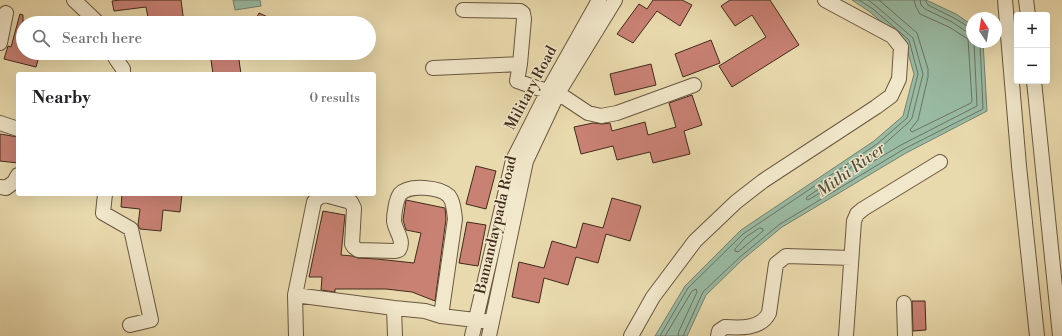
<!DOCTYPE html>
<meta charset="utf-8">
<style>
:root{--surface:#fff;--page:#f2f2f2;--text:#202124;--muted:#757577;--line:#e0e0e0}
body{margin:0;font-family:"Libre Bodoni",serif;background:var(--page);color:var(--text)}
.controls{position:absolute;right:12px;top:12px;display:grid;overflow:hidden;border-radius:4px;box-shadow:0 4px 16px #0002}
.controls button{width:36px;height:36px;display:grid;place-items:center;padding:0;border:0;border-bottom:1px solid var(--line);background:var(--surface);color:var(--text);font:20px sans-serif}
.compass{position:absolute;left:966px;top:12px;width:36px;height:36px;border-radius:50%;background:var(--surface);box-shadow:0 4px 16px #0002;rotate:348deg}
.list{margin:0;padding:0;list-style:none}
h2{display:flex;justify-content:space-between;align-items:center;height:52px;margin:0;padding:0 16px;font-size:17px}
h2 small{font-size:13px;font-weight:400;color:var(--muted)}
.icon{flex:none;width:22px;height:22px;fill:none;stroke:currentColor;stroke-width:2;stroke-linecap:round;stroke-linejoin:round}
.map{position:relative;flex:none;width:1062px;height:336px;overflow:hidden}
.search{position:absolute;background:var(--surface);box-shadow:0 4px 16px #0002;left:16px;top:16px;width:360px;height:44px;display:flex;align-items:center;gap:10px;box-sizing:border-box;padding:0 14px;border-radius:22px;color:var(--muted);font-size:15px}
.panel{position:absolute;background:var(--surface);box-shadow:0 4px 16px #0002;left:16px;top:72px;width:360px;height:124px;border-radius:4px}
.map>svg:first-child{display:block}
</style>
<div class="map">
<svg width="1062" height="336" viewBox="0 0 1062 336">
<rect width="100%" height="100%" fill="#e9daad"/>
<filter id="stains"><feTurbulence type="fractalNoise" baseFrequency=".005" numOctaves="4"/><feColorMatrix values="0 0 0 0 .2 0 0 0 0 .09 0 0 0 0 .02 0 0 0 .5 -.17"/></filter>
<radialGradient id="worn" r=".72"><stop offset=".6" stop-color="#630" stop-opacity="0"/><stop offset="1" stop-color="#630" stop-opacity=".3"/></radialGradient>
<path fill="#99bba4" stroke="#75816e" d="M233 0H260L261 6 235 10Z
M852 0H926L956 14 972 25V42H983L987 111 906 153 782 227 742 260 706 295 687 336H655L685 286 741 230 874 141 903 116 914 74 905 42 870 12Z"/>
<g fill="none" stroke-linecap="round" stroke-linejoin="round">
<path stroke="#6c7360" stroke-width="1" d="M868 0 876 6 913 38 923 74 912 118 909 122 880 148 807 197 806 199 808 200 901 145 977 106 974 42
M879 0 917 33 928 69V77L918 120 910 130 912 132 971 103 972 101 968 39 949 27 920 14 916 7 914 0
M920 0 921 5 925 9 952 22 967 32 972 33
M925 0 928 5 954 18 969 27 972 28
M760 228 763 229V231L738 252 735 251V249L746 237Z
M660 336 688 288 743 234 877 144 907 118 918 74 909 40 873 9 859 0
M665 336 692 291 696 289 697 292 679 331 678 336
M683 336 703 292 740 257 780 224 904 149 983 109 980 42"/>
</g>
<path fill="#c98174" stroke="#402b1c" d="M121 0H181L184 23H149L146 7 114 11 112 1Z
M653 0H682L692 5 680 26 657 11 633 43 617 34 639 4 647 9Z
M730 0H770L799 45 732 87 719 66 766 37 752 15 735 26 721 6Z
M259 13 281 23H254Z
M20 14 23 15V53H40L36 67 4 59 8 46 11 47Z
M711 40 720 63 683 77 675 54Z
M210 53H238L241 74H213Z
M651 64 656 85 615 95 610 74Z
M692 95 702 125 684 131 690 154 653 163 650 152 617 160 613 146 581 154 574 127 593 123 602 124 610 123 612 131 645 122 648 135 676 127 669 103Z
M0 134 18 137V163L0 161Z
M476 166 496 171 486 209 466 204Z
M122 194H182L180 212 163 210 161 231 140 229 138 225 140 209 121 207Z
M612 198 641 206 630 241 606 234 598 263 576 257 568 285 544 278 539 303 512 297 519 262 544 268 552 241 576 248 583 223 603 228Z
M406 200 445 208 446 219 435 301 412 292 386 289H335V292L321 290 322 277H309L323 211 345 215 341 255 352 256 358 258 377 259 414 263 421 233 406 230 403 220Z
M467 222 486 225 478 266 459 263Z
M912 301H925L926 330 913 331Z"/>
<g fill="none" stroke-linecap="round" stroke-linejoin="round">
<g stroke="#6a5740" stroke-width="16">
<path id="minor" d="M74 0 98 23
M1005 0 1019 166 1037 336
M1026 0 1028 15
M463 10 520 11 523 13 524 19 520 64
M0 43 6 13
M113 53 116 59 123 69V74
M433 68 520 64 517 81 537 88 558 93 588 113 601 116 617 113 694 85
M1034 81 1060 336
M0 123 18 129
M0 187 6 188 14 182 18 175
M105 194 103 213 131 229 151 320 130 325
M295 295 314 202 319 197 325 195 351 202 354 208 352 244 354 247 358 250 395 251 399 250C405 240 395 231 394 221 394 214 396 200 400 194 409 184 440 187 449 196 454 202 454 212 455 219L441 316
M904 303 905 336
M394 308 395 336
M296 336 295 295 394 308 425 311 441 316 484 321
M472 336 513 160 548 91 599 0
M489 336 526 161 558 93 615 0
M631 336 653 297 695 241 736 202 763 181 876 107 891 96 899 79 901 47 892 36 825 0
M718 336 719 331 725 327C741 328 761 329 769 313L776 264 786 256 851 258
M846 336 854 221 857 214 863 209 940 162"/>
</g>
<use href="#minor" stroke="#f1e7ca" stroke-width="14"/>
</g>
<g text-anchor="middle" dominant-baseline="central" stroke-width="3" stroke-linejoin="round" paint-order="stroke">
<g font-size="15" fill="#402b1c" stroke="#f1e7ca">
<text transform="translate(531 88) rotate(-62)">Military Road</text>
<text transform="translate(496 225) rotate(-77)">Bamandaypada Road</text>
</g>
<g font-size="16" font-style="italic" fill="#564f3e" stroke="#f1e7ca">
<text transform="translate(851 170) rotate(-36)">Mithi River</text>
</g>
</g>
<rect width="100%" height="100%" filter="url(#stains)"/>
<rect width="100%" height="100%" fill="url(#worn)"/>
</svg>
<div class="controls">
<button>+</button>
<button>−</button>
</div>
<svg class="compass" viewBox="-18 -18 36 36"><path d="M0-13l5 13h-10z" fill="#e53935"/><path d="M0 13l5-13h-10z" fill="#757577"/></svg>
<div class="search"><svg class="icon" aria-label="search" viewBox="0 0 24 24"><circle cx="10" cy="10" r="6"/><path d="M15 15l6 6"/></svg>Search here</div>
<section class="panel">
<h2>Nearby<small>0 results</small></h2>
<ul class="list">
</ul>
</section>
</div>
